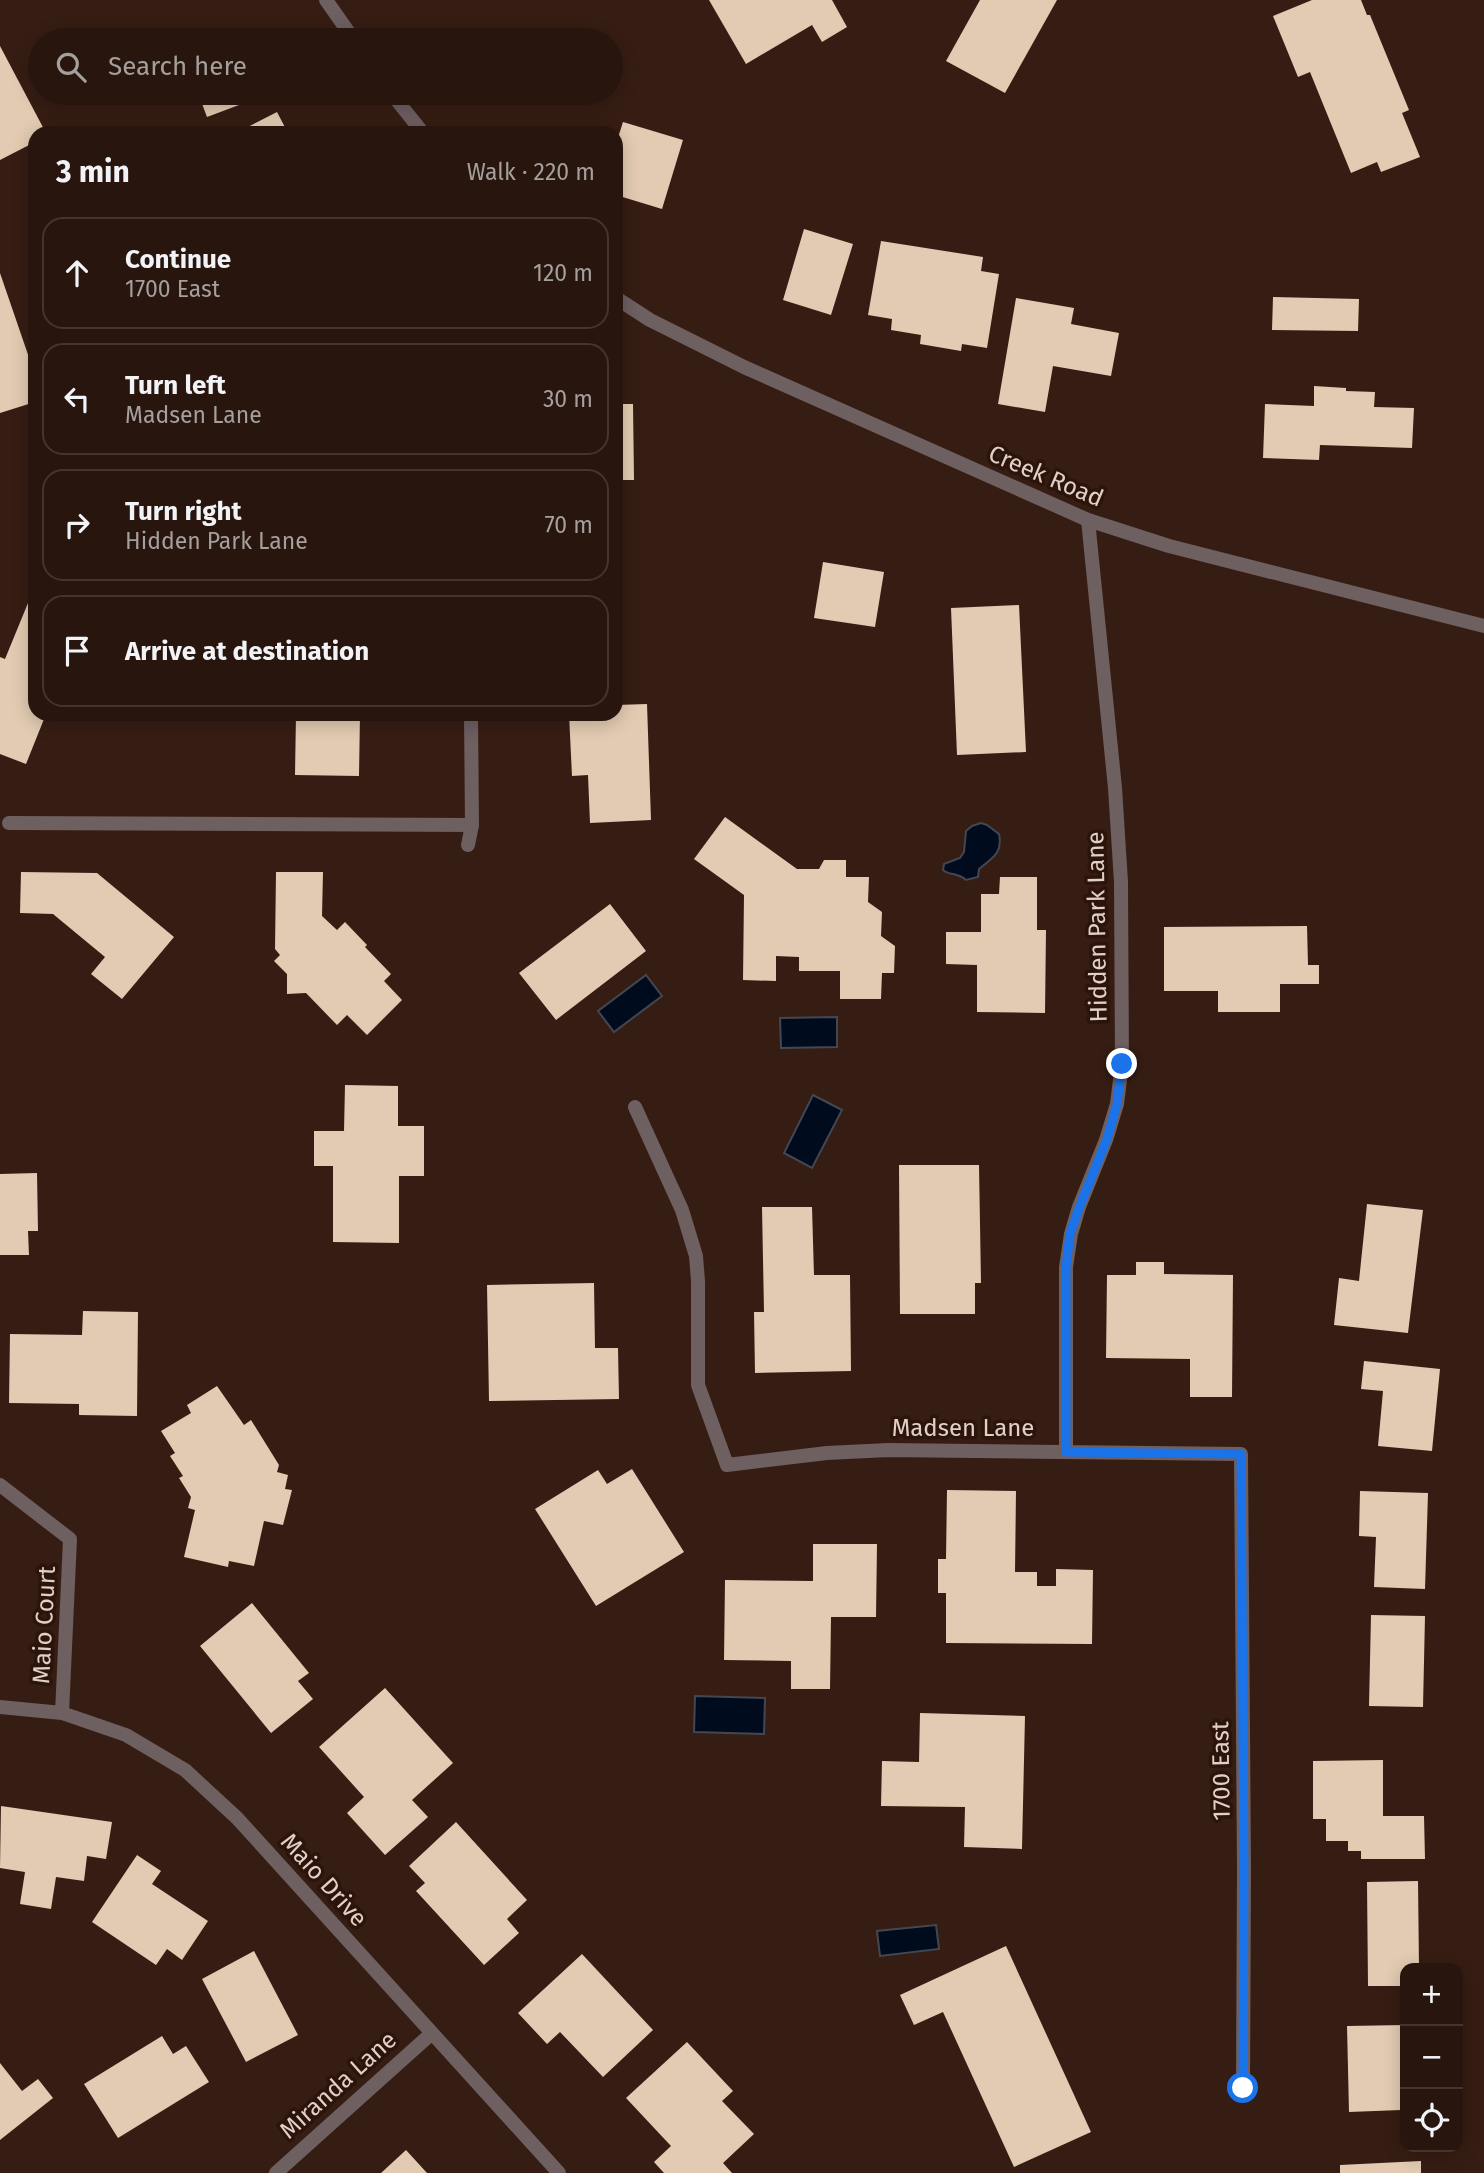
<!DOCTYPE html>
<meta charset="utf-8">
<style>
:root{--surface:#28160e;--page:#301f17;--text:#f1f3f6;--muted:#a59f9e;--line:#44352e}
body{margin:0;font-family:"Fira Sans",sans-serif;background:var(--page);color:var(--text)}
.controls{position:absolute;right:21px;bottom:21px;display:grid;overflow:hidden;border-radius:14px;box-shadow:0 4px 18px #0003}
.controls button{width:63px;height:63px;display:grid;place-items:center;padding:0;border:0;border-bottom:2px solid var(--line);background:var(--surface);color:var(--text);font:35px sans-serif}
.stop{position:absolute;width:21px;height:21px;margin:-16px;border:5px solid #1a73e8;border-radius:50%;background:#fff}
.stop.end{background:#1a73e8;border-color:#fff;box-shadow:0 2px 7px #0008}
.list{margin:0;padding:0;list-style:none}
h2{display:flex;justify-content:space-between;align-items:center;height:91px;margin:0;padding:0 28px;font-size:30px}
h2 small{font-size:23px;font-weight:400;color:var(--muted)}
.list li{display:grid;grid-template-columns:46px 1fr auto;gap:21px;align-items:center;box-sizing:border-box;height:112px;margin:0 14px 14px;padding:0 14px;border:2px solid var(--line);border-radius:21px}
.list b{display:block;font-size:26px;white-space:nowrap}
.list p{margin:0;font-size:23px;white-space:nowrap;color:var(--muted)}
.list em{font-size:23px;font-style:normal;color:var(--muted)}
.icon{flex:none;width:38px;height:38px;fill:none;stroke:currentColor;stroke-width:2;stroke-linecap:round;stroke-linejoin:round}
.map{position:relative;flex:none;width:1484px;height:2173px;overflow:hidden}
.search{position:absolute;background:var(--surface);box-shadow:0 4px 18px #0003;left:28px;top:28px;width:595px;height:77px;display:flex;align-items:center;gap:18px;box-sizing:border-box;padding:0 24px;border-radius:38px;color:var(--muted);font-size:26px}
.panel{position:absolute;background:var(--surface);box-shadow:0 4px 18px #0003;left:28px;top:126px;width:595px;height:595px;border-radius:21px}
.map>svg:first-child{display:block}
</style>
<div class="map">
<svg width="1484" height="2173" viewBox="0 0 1484 2173">
<rect width="100%" height="100%" fill="#361d13"/>
<path fill="#000c1e" stroke="#444751" stroke-width="2" d="M981 823 987 825 999 834C1003 854 992 858 979 869L978 877 966 880C957 872 950 876 943 870L944 864 960 858 964 852 966 831 972 826Z
M646 975 662 996 614 1032 598 1011Z
M837 1017V1047L781 1048 780 1018Z
M813 1095 842 1110 812 1168 784 1153Z
M695 1696 765 1698 764 1734 694 1732Z
M936 1925 939 1949 880 1956 877 1931Z"/>
<path fill="#e2cbb2" d="M709 0H832L847 27 822 42 812 25 746 64Z
M980 0H1057L1005 93 946 61Z
M1312 0H1361L1367 15H1370L1409 110 1402 113 1420 157 1381 172 1377 162 1351 173 1310 72 1298 77 1273 16Z
M0 46 46 133H35V142L0 160Z
M198 93H243L247 102 207 117Z
M277 112 288 133H236Z
M623 122 683 140 662 209 616 195V144Z
M804 229 853 244 831 315 783 300Z
M881 241 983 257 981 271 999 274 987 348 962 344 961 351 920 344 921 335 891 330 892 319 868 315Z
M0 273 35 375V402L0 413Z
M1273 297 1359 299 1358 331 1272 330Z
M1016 298 1074 308 1071 324 1119 333 1111 376 1053 366 1045 412 998 404Z
M1314 386 1346 388V391L1375 392 1374 407 1414 408 1412 448 1320 445 1319 460 1263 458 1265 404 1314 406Z
M616 404H633L634 480H616Z
M616 548H620L622 651H616Z
M823 562 884 572 875 627 814 618Z
M35 586V714H46L26 764 0 754V657L5 659Z
M1019 605 1026 752 957 755 951 608Z
M647 704 651 820 590 823 588 775 572 776 569 714H616V705Z
M296 714H360L359 776 295 775Z
M725 817 797 869H819L824 860H846V877H869L868 902 882 912 881 936 895 946 894 973H882L881 999H840V971H799V957L776 956V981L743 980 744 895 694 859Z
M21 872 97 873 174 937 122 999 91 974 105 957 53 914 20 913Z
M276 872H323L322 916 337 930 345 922 367 945 365 947 391 974 384 981 402 1000 367 1035 347 1015 337 1025 306 993 287 994V974L274 961 280 955 275 949Z
M1000 877H1037V930H1046L1045 1013 977 1012V965L946 964V932H981V894H999Z
M610 904 646 951 556 1020 519 973Z
M1307 926 1308 965H1319V984H1280V1012H1218V991H1164V927Z
M345 1085 398 1086V1126H424V1176H399V1243L333 1242V1166H314V1131H344Z
M899 1165H979L981 1283H975V1314H900Z
M37 1173 38 1231H28L29 1255H0V1174Z
M1367 1204 1423 1210 1408 1333 1334 1325 1339 1278 1359 1281Z
M762 1207H812L814 1275H850L851 1371 755 1373 754 1312H764Z
M1136 1262H1164V1274L1233 1275 1232 1397H1190V1359L1106 1358 1107 1275H1136Z
M594 1283 595 1348H618L619 1399 489 1401 487 1285Z
M83 1311 138 1312 137 1416 79 1415V1404L9 1403 10 1334 82 1335Z
M1364 1361 1440 1369 1432 1451 1378 1446 1383 1391 1361 1389Z
M217 1386 244 1425 251 1420 279 1465 277 1472 288 1475 285 1489 292 1490 283 1525 264 1521 254 1566 229 1561 228 1567 184 1557 195 1510 188 1508 191 1497 179 1478 183 1476 170 1456 175 1453 161 1431 191 1413 187 1405Z
M632 1469 684 1552 596 1606 535 1509 598 1470 607 1484Z
M947 1490 1016 1491 1015 1572H1037V1586H1056V1569L1093 1570 1092 1644 946 1643V1593H938V1559H946Z
M1360 1491 1428 1493 1425 1589 1374 1587 1376 1537 1359 1536Z
M813 1544H877L876 1617H831L830 1689H791V1661L724 1660 725 1580 813 1581Z
M252 1603 309 1673 298 1681 313 1699 271 1733 200 1646Z
M1371 1615 1425 1616 1423 1707 1369 1706Z
M385 1688 453 1763 412 1800 428 1817 385 1855 347 1813 364 1797 319 1747Z
M920 1713 1025 1716 1022 1849 964 1847 965 1807 881 1806 882 1761 919 1762Z
M1383 1760V1816H1424L1425 1859H1361V1851H1348V1841H1326V1819H1313V1761Z
M1 1806 112 1822 106 1859 87 1856 84 1881 56 1877 51 1909 20 1904 25 1872 0 1868Z
M456 1822 527 1900 507 1919 519 1933 484 1965 416 1891 425 1883 409 1866Z
M137 1855 161 1871 152 1884 208 1921 182 1960 167 1949 156 1965 92 1922Z
M1418 1881 1419 1968H1405V1986H1368L1367 1882Z
M1006 1946 1091 2132 1014 2167 943 2012 914 2025 900 1995Z
M254 1951 298 2035 246 2062 202 1979Z
M582 1954 653 2030 603 2077 560 2032 547 2044 518 2013Z
M1405 2025V2068H1401V2110L1349 2112 1347 2026Z
M162 2036 173 2054 186 2046 209 2082 118 2138 84 2084Z
M687 2042 733 2091 722 2101 754 2134 723 2163 732 2173H664L654 2162 671 2146 626 2098Z
M0 2063 22 2091 38 2079 53 2098 0 2140Z
M406 2150 427 2173H381Z
M1421 2161V2173H1340V2165Z"/>
<g fill="none" stroke-linecap="round" stroke-linejoin="round">
<path stroke="#6e5f61" stroke-width="14" d="M9 823 472 825"/>
<path stroke="#6e5f61" stroke-width="14" d="M468 845 472 825 471 714
M635 1107 682 1210 696 1256 698 1281V1385L727 1465 827 1453 888 1450 1241 1454 1244 1870 1243 2088
M1066 1452V1267L1071 1234 1079 1207 1106 1140 1117 1104 1122 1064 1121 882 1115 788 1088 520
M0 1485 70 1539 62 1713
M0 1707 62 1713 126 1735 185 1770 237 1818 559 2173
M276 2173 432 2033"/>
<path stroke="#6e5f61" stroke-width="14" d="M326 0 354 40
M391 93 423 133
M616 298 650 320 744 367 1088 520 1169 546 1484 626"/>
</g>
<g fill="none" stroke-linecap="round" stroke-linejoin="round">
<path stroke="#1a73e8" stroke-width="9" d="M1122 1064 1117 1104 1107 1139 1079 1208 1070 1234 1066 1267V1452L1241 1454 1244 1870 1243 2088"/>
</g>
<g text-anchor="middle" dominant-baseline="central" stroke-width="7" stroke-linejoin="round" paint-order="stroke">
<g font-size="24" fill="#e1d0c9" stroke="#2c140a">
<text transform="translate(1046 476) rotate(23)">Creek Road</text>
<text transform="translate(1097 927) rotate(-91)">Hidden Park Lane</text>
<text x="963" y="1428">Madsen Lane</text>
<text transform="translate(44 1625) rotate(-87)">Maio Court</text>
<text transform="translate(1221 1771) rotate(-91)">1700 East</text>
<text transform="translate(324 1880) rotate(48)">Maio Drive</text>
<text transform="translate(338 2085) rotate(-42)">Miranda Lane</text>
</g>
</g>
</svg>
<div class="controls">
<button>+</button>
<button>−</button>
<button><svg class="icon" aria-label="locate" viewBox="0 0 24 24"><circle cx="12" cy="12" r="6"/><path d="M12 2v4M12 18v4M2 12h4M18 12h4"/></svg></button>
</div>
<div class="stop" style="left:1243px;top:2088px"></div>
<div class="stop end" style="left:1122px;top:1064px"></div>
<div class="search"><svg class="icon" aria-label="search" viewBox="0 0 24 24"><circle cx="10" cy="10" r="6"/><path d="M15 15l6 6"/></svg>Search here</div>
<section class="panel">
<h2>3 min<small>Walk · 220 m</small></h2>
<ul class="list">
<li><svg class="icon" aria-label="ahead" viewBox="0 0 24 24"><path d="M12 20V5M6 11l6-6 6 6"/></svg><div><b>Continue</b><p>1700 East</p></div><em>120 m</em></li>
<li><svg class="icon" aria-label="left" viewBox="0 0 24 24"><path d="M17 20v-9H6M10 6l-5 5 5 5"/></svg><div><b>Turn left</b><p>Madsen Lane</p></div><em>30 m</em></li>
<li><svg class="icon" aria-label="right" viewBox="0 0 24 24"><path d="M7 20v-9h11M14 6l5 5-5 5"/></svg><div><b>Turn right</b><p>Hidden Park Lane</p></div><em>70 m</em></li>
<li><svg class="icon" aria-label="arrive" viewBox="0 0 24 24"><path d="M6 21V4h12l-3 4 3 4H6"/></svg><div><b>Arrive at destination</b></div></li>
</ul>
</section>
</div>
